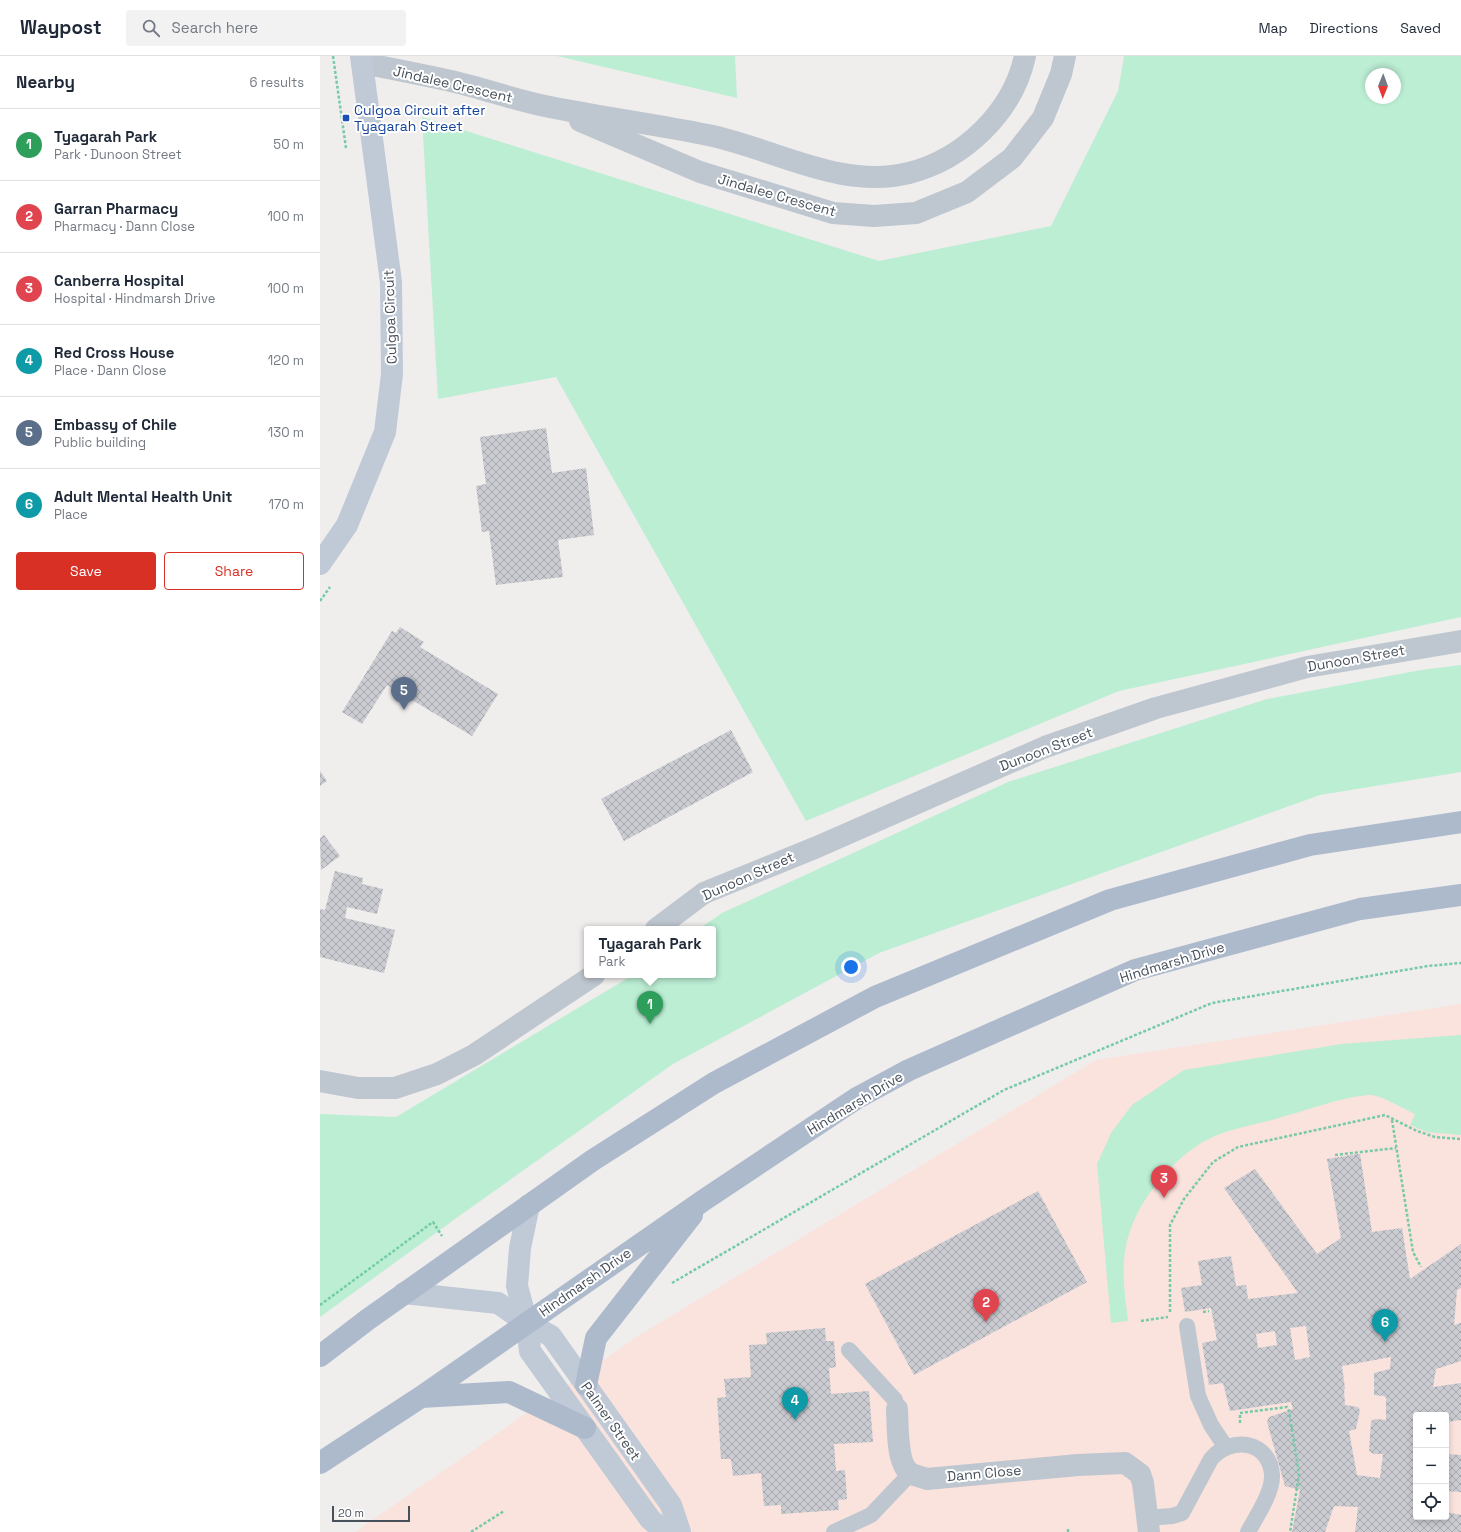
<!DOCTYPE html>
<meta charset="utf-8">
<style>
:root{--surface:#fff;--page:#f2f2f3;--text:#1f2937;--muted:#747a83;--line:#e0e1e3;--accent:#d93025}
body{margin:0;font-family:"Space Grotesk",sans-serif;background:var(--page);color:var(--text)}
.controls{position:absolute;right:12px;bottom:12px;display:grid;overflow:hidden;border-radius:4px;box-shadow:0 2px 6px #0003}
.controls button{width:36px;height:36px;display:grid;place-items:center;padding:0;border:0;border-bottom:1px solid var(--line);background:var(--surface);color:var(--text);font:20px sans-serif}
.compass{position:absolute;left:1045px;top:12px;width:36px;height:36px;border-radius:50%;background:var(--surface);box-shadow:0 2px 6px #0003;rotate:181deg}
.scale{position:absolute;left:12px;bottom:10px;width:78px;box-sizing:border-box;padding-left:4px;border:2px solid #464f5a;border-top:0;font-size:11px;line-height:14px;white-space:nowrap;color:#464f5a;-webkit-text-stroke:3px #fff;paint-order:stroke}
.you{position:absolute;left:531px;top:911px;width:14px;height:14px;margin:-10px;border:3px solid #fff;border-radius:50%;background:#1a73e8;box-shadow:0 0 0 6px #1a73e833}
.badge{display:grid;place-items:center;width:26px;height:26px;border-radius:50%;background:var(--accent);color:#fff;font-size:13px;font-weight:700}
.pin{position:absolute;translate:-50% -33px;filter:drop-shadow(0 1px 2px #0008)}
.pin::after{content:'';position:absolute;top:21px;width:14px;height:12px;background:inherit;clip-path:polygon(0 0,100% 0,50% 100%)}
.popup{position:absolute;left:264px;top:870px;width:132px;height:52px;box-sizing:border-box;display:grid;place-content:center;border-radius:4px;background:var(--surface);filter:drop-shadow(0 1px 3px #0005);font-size:13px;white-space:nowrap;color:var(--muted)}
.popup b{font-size:15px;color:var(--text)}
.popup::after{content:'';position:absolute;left:50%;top:100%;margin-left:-8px;border:8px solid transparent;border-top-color:var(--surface)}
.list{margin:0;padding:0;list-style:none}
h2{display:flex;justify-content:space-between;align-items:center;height:52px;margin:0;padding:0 16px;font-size:17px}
h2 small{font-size:13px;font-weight:400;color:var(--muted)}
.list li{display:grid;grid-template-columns:26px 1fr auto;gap:12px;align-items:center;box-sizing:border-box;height:72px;padding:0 16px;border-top:1px solid var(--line)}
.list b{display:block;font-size:15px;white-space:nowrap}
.list p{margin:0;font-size:13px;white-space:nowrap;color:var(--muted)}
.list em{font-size:13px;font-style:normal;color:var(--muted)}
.actions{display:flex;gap:8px;padding:12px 16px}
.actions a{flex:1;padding:9px 0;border:1px solid var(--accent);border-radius:4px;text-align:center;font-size:14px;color:var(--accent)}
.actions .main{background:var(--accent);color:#fff}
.icon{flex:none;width:22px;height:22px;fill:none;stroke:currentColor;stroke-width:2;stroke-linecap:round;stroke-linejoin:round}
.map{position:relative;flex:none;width:1141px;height:1476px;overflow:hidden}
header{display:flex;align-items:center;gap:24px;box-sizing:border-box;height:56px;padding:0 20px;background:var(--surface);border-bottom:1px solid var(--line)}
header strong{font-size:19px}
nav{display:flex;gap:22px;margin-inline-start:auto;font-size:14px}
.search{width:280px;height:36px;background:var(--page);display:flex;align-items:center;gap:10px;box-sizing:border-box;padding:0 14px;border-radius:4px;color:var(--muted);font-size:15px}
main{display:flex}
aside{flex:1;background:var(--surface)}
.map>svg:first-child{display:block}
</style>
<header>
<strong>Waypost</strong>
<div class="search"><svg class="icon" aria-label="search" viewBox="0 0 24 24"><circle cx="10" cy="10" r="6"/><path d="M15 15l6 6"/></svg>Search here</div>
<nav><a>Map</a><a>Directions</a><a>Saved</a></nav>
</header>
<main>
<aside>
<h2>Nearby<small>6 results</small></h2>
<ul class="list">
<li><span class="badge" style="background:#2e9e5b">1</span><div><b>Tyagarah Park</b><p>Park · Dunoon Street</p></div><em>50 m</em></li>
<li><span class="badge" style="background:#e0444e">2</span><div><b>Garran Pharmacy</b><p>Pharmacy · Dann Close</p></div><em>100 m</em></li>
<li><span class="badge" style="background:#e0444e">3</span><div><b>Canberra Hospital</b><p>Hospital · Hindmarsh Drive</p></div><em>100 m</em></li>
<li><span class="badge" style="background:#0f9aa8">4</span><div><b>Red Cross House</b><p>Place · Dann Close</p></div><em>120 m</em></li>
<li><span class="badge" style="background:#5c6f8a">5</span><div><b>Embassy of Chile</b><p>Public building</p></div><em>130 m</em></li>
<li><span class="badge" style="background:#0f9aa8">6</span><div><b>Adult Mental Health Unit</b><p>Place</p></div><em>170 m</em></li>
</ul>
<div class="actions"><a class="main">Save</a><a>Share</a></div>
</aside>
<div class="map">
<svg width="1141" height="1476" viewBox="0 0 1141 1476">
<defs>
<pattern id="building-cross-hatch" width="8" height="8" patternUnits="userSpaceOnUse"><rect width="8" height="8" fill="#caccd2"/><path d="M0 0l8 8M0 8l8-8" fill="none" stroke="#a6a8ad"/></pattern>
</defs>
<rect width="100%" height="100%" fill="#f0eded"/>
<path fill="#fae2dd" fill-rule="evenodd" d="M1141 948V1476H35L318 1280 776 1004ZM1096 1359H1126V1461H1096Z"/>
<path fill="#bceed4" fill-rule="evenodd" d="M237 0H415L417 42Z
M804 0H1141V561L799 635 486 765 236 321 118 343 102 61 559 205 731 170 798 35ZM1051 18H1075V42H1051Z
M1141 609V716L1000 739 559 897 353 1008 142 1158 0 1261V1058L76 1061 313 919H393V873H379L402 857 688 726 947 643 1101 614Z
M1141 979V1079L1107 1076 1090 1069 1095 1058C1085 1054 1062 1039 1050 1039 1025 1040 988 1054 962 1061 940 1068 916 1071 895 1080 855 1097 814 1147 806 1190 801 1214 805 1240 808 1265L791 1267 777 1108 791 1077 812 1049 864 1014 1021 988Z"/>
<path fill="url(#building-cross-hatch)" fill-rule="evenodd" d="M226 372 232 417 266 412 274 479 238 484 243 521 176 529 169 475 162 476 156 430 166 428 160 381Z
M80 571 104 586 100 591 178 638 152 680 67 629 42 668 22 656 72 575 76 577Z
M411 674 433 716 304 785 281 743Z
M0 715 7 725 0 730Z
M4 779 20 800 1 814 0 782Z
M15 815 43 822 42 828 63 833 57 858 27 851 25 862 75 874 64 917 0 901V853L5 854Z
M1038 1098H1040L1052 1176 1082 1172 1090 1223 1141 1188V1232L1137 1234 1134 1269 1141 1267V1305L1116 1313 1113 1331 1141 1327V1364L1126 1366V1359H1096V1461H1126V1456L1141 1459V1476H1035L1038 1451 1014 1450 1005 1476H972L980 1434 965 1430 947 1366 949 1361 973 1353 971 1346 910 1355 903 1327 889 1329 882 1287 897 1284 891 1252 865 1256 861 1232 882 1229 878 1205 911 1200 916 1230 926 1229 928 1243 978 1237 904 1132 935 1113 997 1198 1021 1182 1007 1103ZM986 1270 990 1301 975 1304 970 1272ZM955 1275 957 1289 938 1292 936 1278ZM1071 1301 1070 1313 1054 1317V1339L1064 1340 1066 1342V1364L1055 1363 1051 1365 1049 1395 1054 1398H1063L1060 1422 1037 1419 1029 1375 1036 1373 1040 1354 1038 1351 1025 1349 1024 1334 1025 1333 1022 1310Z
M718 1135 767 1226 594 1319 545 1228Z
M505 1272 506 1285H514L516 1311 509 1312 511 1338 549 1335 553 1386 514 1388 516 1415 525 1414 527 1443 518 1444 519 1454 461 1458V1449L444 1450 441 1417 413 1420 411 1403H401L397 1342 406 1341 404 1323 431 1321 429 1289 447 1288 446 1277Z
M1126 1398 1141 1399V1436L1126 1435Z"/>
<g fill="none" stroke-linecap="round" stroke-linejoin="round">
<path stroke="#75cba8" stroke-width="2.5" stroke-dasharray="3 2" stroke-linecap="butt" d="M13 0 26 92
M0 545 10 531
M1072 1064 1093 1196 1101 1211
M1015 1099 1076 1092
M352 1227 684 1034 892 947 1108 910 1141 907
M0 1249 113 1166 122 1180
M850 1256V1169L864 1143 893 1106 918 1091 1065 1059 1097 1075 1115 1081 1141 1083
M883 1256 889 1255
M821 1265 848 1261
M920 1367V1357L967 1351 969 1355 979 1419 970 1476
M748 1473V1476
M151 1476 184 1455"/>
<path stroke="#bec6cf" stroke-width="16" d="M867 1270 878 1340 891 1369 905 1390
M529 1294 575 1344 577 1353
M827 1462 852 1460 862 1457 891 1403C911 1379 950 1385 952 1419 953 1436 936 1461 928 1476
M514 1476 551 1459 590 1418"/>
<path stroke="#bec6cf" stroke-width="22" d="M42 7C73 13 104 19 135 26 165 33 195 44 225 50 279 61 334 68 388 79 453 92 520 134 589 117 644 103 693 56 705 0
M260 65 380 116 513 157 554 160 596 157 647 136 692 102 723 62 741 18 745 0
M336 873 384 837 497 791 725 691 836 652 987 611 1141 585
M0 1025 38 1032H75L117 1018 154 999 274 919
M577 1353C578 1369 576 1411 592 1418 596 1420 602 1421 607 1423L758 1409 805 1407 820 1418 823 1427 829 1476"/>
<path stroke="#c0c9d6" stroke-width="22" d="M0 508 27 469 65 376 72 318 71 226 41 0
M209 1149 200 1192 197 1230 207 1267 210 1295 330 1463 345 1476
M84 1237 178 1247 207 1267 231 1280 351 1449 360 1476"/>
<path stroke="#adbacc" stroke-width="22" d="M0 1300 47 1264 273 1104 394 1027 555 941 790 844 990 789 1141 766
M266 1329 276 1282 372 1159
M101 1341 189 1336 265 1372
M0 1407 101 1341 384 1144 537 1042 589 1014 815 914 1040 853 1141 839"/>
</g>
<rect fill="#1a4fb4" stroke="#fff" stroke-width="1.5" x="22" y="58" width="8" height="8" rx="2"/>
<g text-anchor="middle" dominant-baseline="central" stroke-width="4" stroke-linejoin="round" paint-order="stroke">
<g font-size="14" fill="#464f5a" stroke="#fff">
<text transform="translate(133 28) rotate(13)">Jindalee Crescent</text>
<text transform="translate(457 139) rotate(16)">Jindalee Crescent</text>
<text transform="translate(70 261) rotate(-92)">Culgoa Circuit</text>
<text transform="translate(1036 602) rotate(-10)">Dunoon Street</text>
<text transform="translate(726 693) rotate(-21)">Dunoon Street</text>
<text transform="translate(428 820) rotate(-24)">Dunoon Street</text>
<text transform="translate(852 906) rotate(-17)">Hindmarsh Drive</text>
<text transform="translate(535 1047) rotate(-31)">Hindmarsh Drive</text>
<text transform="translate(265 1226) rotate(-35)">Hindmarsh Drive</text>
<text transform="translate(291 1365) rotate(55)">Palmer Street</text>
<text transform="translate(664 1417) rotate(-5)">Dann Close</text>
</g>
<g font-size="14" fill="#164399" stroke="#fff" text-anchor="start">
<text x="34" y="54">Culgoa Circuit after<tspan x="34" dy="16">Tyagarah Street</tspan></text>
</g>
</g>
</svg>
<div class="controls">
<button>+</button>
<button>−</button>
<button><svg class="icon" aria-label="locate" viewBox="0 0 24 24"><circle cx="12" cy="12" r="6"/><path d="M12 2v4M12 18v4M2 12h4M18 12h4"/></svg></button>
</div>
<svg class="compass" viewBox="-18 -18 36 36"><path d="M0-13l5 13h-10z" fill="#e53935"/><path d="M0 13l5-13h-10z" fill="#747a83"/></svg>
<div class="scale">20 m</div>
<div class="you"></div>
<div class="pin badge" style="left:330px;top:968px;background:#2e9e5b">1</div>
<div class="popup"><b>Tyagarah Park</b>Park</div>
<div class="pin badge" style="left:666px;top:1266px;background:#e0444e">2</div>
<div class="pin badge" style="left:844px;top:1142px;background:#e0444e">3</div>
<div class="pin badge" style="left:475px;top:1364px;background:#0f9aa8">4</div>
<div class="pin badge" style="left:84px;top:654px;background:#5c6f8a">5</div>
<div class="pin badge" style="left:1065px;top:1286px;background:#0f9aa8">6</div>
</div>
</main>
